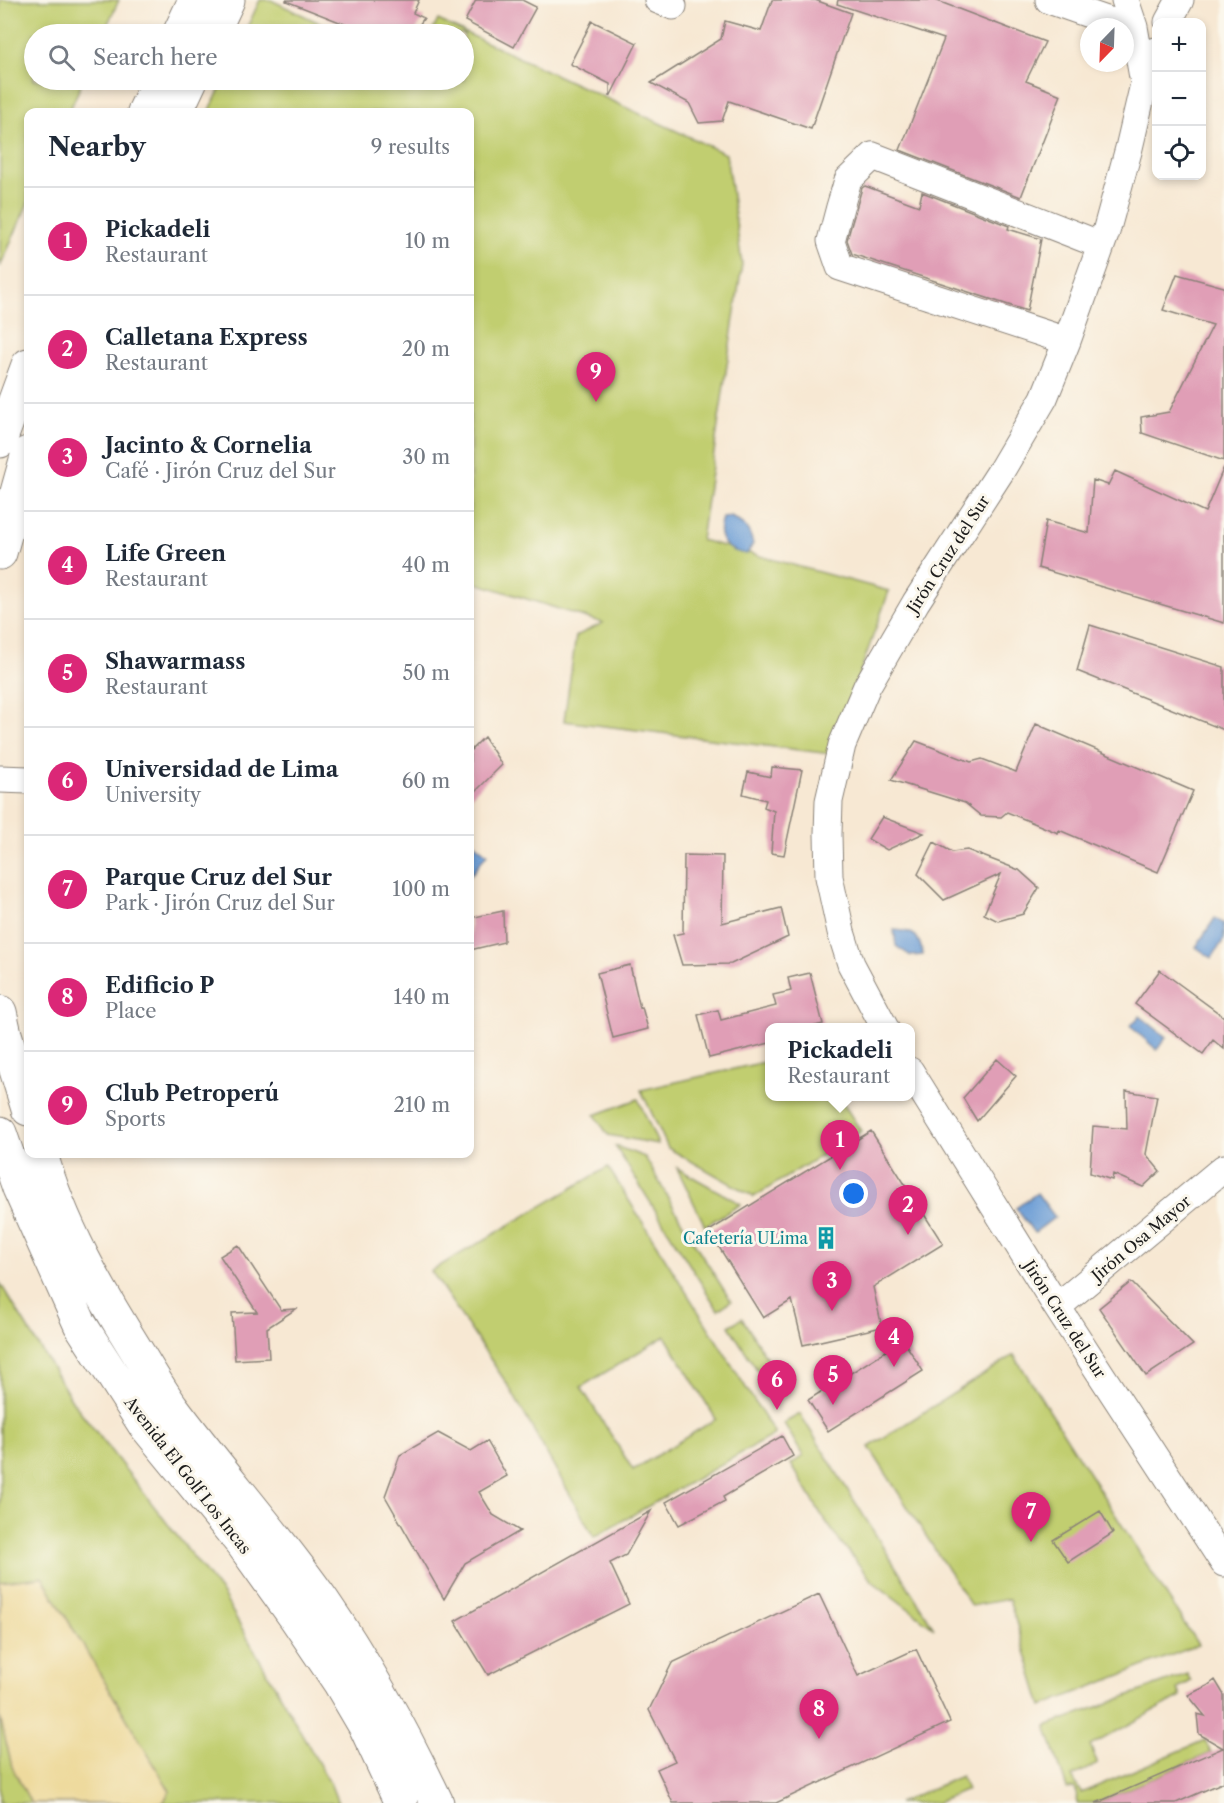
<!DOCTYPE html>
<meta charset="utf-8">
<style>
:root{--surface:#fff;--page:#f2f2f3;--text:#1f2937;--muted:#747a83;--line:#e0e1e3;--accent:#db2777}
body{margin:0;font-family:"Libre Caslon Text",serif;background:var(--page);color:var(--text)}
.controls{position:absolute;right:18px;top:18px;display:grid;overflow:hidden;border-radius:12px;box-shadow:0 3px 9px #0003}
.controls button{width:54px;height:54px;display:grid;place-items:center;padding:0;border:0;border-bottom:2px solid var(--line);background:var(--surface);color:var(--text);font:30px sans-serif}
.compass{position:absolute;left:1080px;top:18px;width:54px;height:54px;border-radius:50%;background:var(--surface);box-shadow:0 3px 9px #0003;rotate:203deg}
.you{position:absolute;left:854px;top:1194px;width:21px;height:21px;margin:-15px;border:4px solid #fff;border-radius:50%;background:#1a73e8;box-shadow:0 0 0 9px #1a73e833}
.badge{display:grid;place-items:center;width:39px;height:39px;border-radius:50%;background:var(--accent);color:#fff;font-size:20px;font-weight:700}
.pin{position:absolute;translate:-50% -50px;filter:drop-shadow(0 2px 3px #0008)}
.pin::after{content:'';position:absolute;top:32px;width:21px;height:18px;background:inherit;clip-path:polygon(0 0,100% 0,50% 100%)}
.popup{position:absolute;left:765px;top:1023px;width:150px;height:78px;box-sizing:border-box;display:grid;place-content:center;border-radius:12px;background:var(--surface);filter:drop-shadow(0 2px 4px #0005);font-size:20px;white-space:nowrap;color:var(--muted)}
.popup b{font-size:22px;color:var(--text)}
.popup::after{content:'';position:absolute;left:50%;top:100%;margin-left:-12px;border:12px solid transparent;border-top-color:var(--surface)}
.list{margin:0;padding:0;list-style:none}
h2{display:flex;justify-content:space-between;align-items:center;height:78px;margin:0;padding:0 24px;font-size:26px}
h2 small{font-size:20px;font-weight:400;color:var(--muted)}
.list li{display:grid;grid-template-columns:39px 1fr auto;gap:18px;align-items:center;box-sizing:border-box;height:108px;padding:0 24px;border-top:2px solid var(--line)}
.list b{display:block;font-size:22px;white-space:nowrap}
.list p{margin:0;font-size:20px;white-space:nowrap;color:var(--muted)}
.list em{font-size:20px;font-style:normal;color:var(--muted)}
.icon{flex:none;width:33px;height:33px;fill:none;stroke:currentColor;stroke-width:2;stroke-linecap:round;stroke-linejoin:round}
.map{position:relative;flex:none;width:1224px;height:1803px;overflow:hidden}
.search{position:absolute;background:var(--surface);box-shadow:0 3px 9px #0003;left:24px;top:24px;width:450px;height:66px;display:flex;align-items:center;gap:15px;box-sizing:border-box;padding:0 21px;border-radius:33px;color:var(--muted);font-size:22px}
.panel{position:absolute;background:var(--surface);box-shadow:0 3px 9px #0003;left:24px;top:108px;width:450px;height:1050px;border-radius:12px}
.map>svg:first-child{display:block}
</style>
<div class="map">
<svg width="1224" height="1803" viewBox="0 0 1224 1803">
<rect width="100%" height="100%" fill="#fbf7ec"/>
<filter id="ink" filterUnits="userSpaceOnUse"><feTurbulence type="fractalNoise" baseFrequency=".0167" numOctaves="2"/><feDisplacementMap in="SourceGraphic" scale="12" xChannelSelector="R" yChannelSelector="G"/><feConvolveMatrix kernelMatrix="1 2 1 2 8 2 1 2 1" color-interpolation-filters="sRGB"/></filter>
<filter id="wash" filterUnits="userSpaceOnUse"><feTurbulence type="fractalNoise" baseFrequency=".008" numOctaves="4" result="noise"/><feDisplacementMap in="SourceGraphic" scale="24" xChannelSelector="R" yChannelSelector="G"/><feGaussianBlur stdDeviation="1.35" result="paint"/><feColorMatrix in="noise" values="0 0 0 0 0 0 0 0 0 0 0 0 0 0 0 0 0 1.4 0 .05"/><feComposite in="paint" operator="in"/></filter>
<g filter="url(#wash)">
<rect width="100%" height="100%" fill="#f7e8d3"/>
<path fill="#c1ce6f" stroke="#6e7546" stroke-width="1.5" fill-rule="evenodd" d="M0 0H119L103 34H34V80H83L69 112H28V203L0 267Z
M260 0H271L343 34H244Z
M438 20 726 154 742 264 701 540 889 591 831 754 564 721 576 636 603 623 470 581V112H209L224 80H464V34H431Z
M769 1061 770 1096 839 1097 861 1131 754 1197 668 1148 641 1090Z
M638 1099 658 1144 608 1135 595 1115Z
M615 1146 645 1157 690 1236 731 1301 718 1310Z
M608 1167 775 1434 594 1537 509 1387 431 1271ZM665 1336 716 1419 633 1470 581 1387Z
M677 1168 741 1204 705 1226Z
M0 1283 73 1402 223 1595 331 1785 338 1803H0Z
M742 1318 784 1386 772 1393 729 1326Z
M1014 1355 1198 1645 1042 1706 1009 1599 971 1606 869 1447Z
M800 1414 934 1628 872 1581 836 1536 821 1514 791 1464 803 1456 784 1423Z
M1187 1674 1191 1681 1178 1689 1181 1696 1090 1746 1098 1764 1072 1776 1081 1793 1205 1740 1211 1753 1096 1803H1078L1075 1788 1067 1789 1046 1726Z
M961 1776 967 1790 936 1803H898Z"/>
<path fill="#eeda9e" stroke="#857b5d" stroke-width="1.5" d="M42 1577 170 1791 163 1803H31L12 1767 0 1717V1582Z"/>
<path fill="#6b9cd5" stroke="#445c78" stroke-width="1.5" d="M731 517C745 525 749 528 753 544L747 554C727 552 714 539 722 518Z
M471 841 487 854 470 876V842Z
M1215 918 1224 924V939L1212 958 1196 947Z
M894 930C915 931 919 935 923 955L911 956 896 946Z
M1140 1016 1166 1037 1157 1050 1130 1026Z
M1037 1193 1055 1217 1034 1233 1016 1208Z"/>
<g id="blocks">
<path fill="#e09eb6" d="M286 0H419L413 13 424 18 413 34H370L286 1Z
M476 0H522L536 7 514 47 465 21Z
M772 0H815L851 13 811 129 729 101 722 121 699 123 689 103 651 83 721 39 725 21 761 31Z
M838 0H935L1045 42 1026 81 1061 95 1021 197 900 150 944 39 837 4Z
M592 21 637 43 610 97V84L570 64Z
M865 186 919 206 922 192 1009 226 1008 229 1041 239 1027 311 852 254 847 240 862 188Z
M1177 274 1224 287V461L1142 433 1141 417 1169 412 1213 325 1163 310Z
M1224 467V623L1038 568 1046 521 1089 533 1093 480 1108 485 1115 471 1205 512Z
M1090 625 1224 667V730L1077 671Z
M1036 724 1193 791 1158 872 1059 830 1058 833 1007 812 1001 817 981 816 965 803 891 780 916 741 971 762 982 759 1016 772Z
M484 737 502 765 470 797V751Z
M772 767 802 770 784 855 771 853 774 811 764 807 766 800 743 794 748 772 771 777Z
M882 817 924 833 887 850 868 839Z
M934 842 952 852 967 850 1019 870 1039 888 1023 914 998 921 984 914 1001 874 944 900 918 874Z
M684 855 723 856 722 923 781 908 788 937 731 964 682 965 673 935 683 933Z
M503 911 504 942 470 950V918Z
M630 965 640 1008 642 1007 648 1029 613 1038 597 973Z
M1160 970 1224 1017V1049L1213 1040 1203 1054 1135 1004Z
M810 973 823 1024 808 1028H770V1043L709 1058 698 1015 718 1010 721 1020 776 1006 773 995 791 991 788 978Z
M997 1059 1016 1076 977 1121 963 1098Z
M1126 1091 1157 1096 1146 1154 1160 1171 1143 1187 1113 1174 1112 1180 1090 1173 1093 1126 1127 1129Z
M871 1131 943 1244 873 1287 882 1327 803 1345 792 1300 763 1318 709 1231Z
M238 1245 281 1310 296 1309 267 1328 269 1358 235 1360 232 1313 257 1312 220 1256Z
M1131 1282 1193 1345 1146 1376 1099 1308Z
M903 1340 923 1371 828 1431 808 1400Z
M438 1433 471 1451 487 1441 507 1476 479 1492 493 1515 520 1531 465 1563 444 1599 385 1496 400 1455Z
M782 1436 793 1456 723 1497 725 1501 679 1525 666 1502Z
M651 1511 626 1555 610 1563 629 1604 488 1675 455 1621Z
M1100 1511 1113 1533 1068 1562 1053 1540Z
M819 1594 858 1676 916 1649 950 1722 776 1803H673L657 1769 675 1761 649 1710 672 1663Z
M1215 1680 1224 1695V1782L1176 1803H1096L1223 1748 1199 1734 1197 1714 1205 1716 1188 1695 1207 1686Z"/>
</g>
</g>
<g filter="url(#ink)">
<use href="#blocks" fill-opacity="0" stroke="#8a8278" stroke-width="1.5"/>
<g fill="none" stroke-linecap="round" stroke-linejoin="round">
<g stroke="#8a8278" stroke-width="29">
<path id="minor" d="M658 0 673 6
M1049 0 1109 21 1134 27
M1125 0 1134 27 1144 83
M1168 22 1180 0
M1067 341 840 267 831 241 840 207 848 180 873 156 1101 245
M0 779 28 780
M885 1028 851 964 841 932 829 877 828 834 829 801 842 745 867 686 916 602 1001 471 1044 398 1067 341 1106 232 1129 148 1144 84 1156 51
M910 1071 1057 1307 1224 1563
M1057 1307 1224 1168"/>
</g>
<g stroke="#8a8278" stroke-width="35">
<path id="tertiary" d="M179 34 195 0
M212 34 228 0
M144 112 159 80
M176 112 191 80
M0 441 28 365
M0 553 28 453
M0 1012 5 1034 28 1109
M0 1133 19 1188 80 1324 144 1424 244 1546 295 1617 339 1682 366 1728 401 1803
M41 1154C61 1225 99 1291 138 1353 149 1371 160 1390 172 1407 221 1473 276 1534 323 1601 367 1665 404 1733 437 1803"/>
</g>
<use href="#minor" stroke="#fff" stroke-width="27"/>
<use href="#tertiary" stroke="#fff" stroke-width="33"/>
</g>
</g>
<defs>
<g id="building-bare" transform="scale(1.8)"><path d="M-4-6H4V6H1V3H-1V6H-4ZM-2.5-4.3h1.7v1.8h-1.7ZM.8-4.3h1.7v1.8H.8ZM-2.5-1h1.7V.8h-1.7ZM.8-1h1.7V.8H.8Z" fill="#0f9aa8" stroke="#fbf7ec" stroke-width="2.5" paint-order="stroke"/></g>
</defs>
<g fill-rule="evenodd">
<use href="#building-bare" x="826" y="1238"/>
</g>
<g text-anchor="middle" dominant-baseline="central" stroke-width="6" stroke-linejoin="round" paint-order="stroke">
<g font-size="16" fill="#1c1c1c" stroke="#fbf7ec">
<text transform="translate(948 554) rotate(-57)">Jirón Cruz del Sur</text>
<text transform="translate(1141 1238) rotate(-40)">Jirón Osa Mayor</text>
<text transform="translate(1065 1319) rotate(57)">Jirón Cruz del Sur</text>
<text transform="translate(188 1475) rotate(52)">Avenida El Golf Los Incas</text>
</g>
<g font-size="16" fill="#0d838f" stroke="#fbf7ec" text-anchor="end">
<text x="808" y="1238">Cafetería ULima</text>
</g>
</g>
</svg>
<div class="controls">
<button>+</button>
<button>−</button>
<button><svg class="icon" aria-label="locate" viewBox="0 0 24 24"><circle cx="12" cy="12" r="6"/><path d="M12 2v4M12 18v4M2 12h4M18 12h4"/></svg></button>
</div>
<svg class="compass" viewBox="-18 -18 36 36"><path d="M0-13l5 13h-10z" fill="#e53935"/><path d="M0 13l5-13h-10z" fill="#747a83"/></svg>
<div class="you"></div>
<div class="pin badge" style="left:840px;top:1170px">1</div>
<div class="popup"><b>Pickadeli</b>Restaurant</div>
<div class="pin badge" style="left:908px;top:1235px">2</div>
<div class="pin badge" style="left:832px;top:1311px">3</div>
<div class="pin badge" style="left:894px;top:1367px">4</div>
<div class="pin badge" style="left:833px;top:1405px">5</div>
<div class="pin badge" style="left:777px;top:1410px">6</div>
<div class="pin badge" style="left:1031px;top:1542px">7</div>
<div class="pin badge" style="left:819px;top:1739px">8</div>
<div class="pin badge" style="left:596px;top:402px">9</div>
<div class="search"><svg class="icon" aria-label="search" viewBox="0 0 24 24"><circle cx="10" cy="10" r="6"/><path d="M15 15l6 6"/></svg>Search here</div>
<section class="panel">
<h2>Nearby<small>9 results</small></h2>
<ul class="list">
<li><span class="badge">1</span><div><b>Pickadeli</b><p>Restaurant</p></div><em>10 m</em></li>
<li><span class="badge">2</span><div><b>Calletana Express</b><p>Restaurant</p></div><em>20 m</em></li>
<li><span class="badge">3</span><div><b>Jacinto &amp; Cornelia</b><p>Café · Jirón Cruz del Sur</p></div><em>30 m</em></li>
<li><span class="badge">4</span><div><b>Life Green</b><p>Restaurant</p></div><em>40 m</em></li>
<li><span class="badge">5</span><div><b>Shawarmass</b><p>Restaurant</p></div><em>50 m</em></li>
<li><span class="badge">6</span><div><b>Universidad de Lima</b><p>University</p></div><em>60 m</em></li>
<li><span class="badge">7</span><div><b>Parque Cruz del Sur</b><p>Park · Jirón Cruz del Sur</p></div><em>100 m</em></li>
<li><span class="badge">8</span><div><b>Edificio P</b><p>Place</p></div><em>140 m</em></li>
<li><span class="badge">9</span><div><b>Club Petroperú</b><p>Sports</p></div><em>210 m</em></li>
</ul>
</section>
</div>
